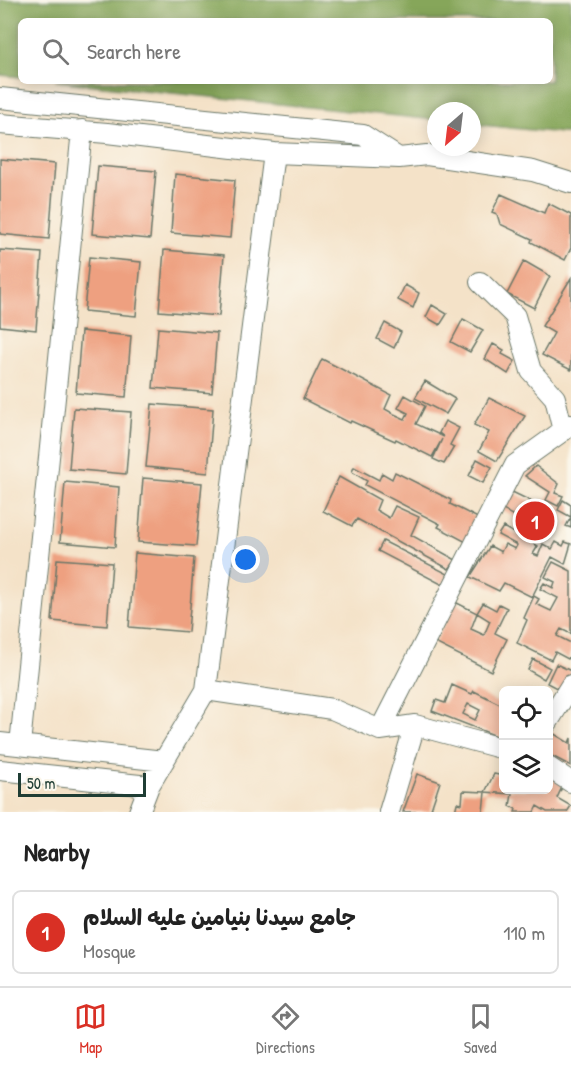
<!DOCTYPE html>
<meta charset="utf-8">
<style>
:root{--surface:#fff;--page:#f2f2f2;--text:#222;--muted:#767676;--line:#e0e0e0;--accent:#d93025}
body{margin:0;font-family:"Patrick Hand","Playpen Sans Arabic",sans-serif;background:var(--page);color:var(--text)}
.controls{position:absolute;right:18px;bottom:18px;display:grid;overflow:hidden;border-radius:9px;box-shadow:0 3px 15px #0003}
.controls button{width:54px;height:54px;display:grid;place-items:center;padding:0;border:0;border-bottom:2px solid var(--line);background:var(--surface);color:var(--text);font:30px sans-serif}
.compass{position:absolute;left:427px;top:102px;width:54px;height:54px;border-radius:50%;background:var(--surface);box-shadow:0 3px 15px #0003;rotate:208deg}
.scale{position:absolute;left:18px;bottom:15px;width:128px;box-sizing:border-box;padding-left:6px;border:3px solid #1f3d34;border-top:0;font-size:16px;line-height:21px;white-space:nowrap;color:#1f3d34;-webkit-text-stroke:4px #fbf7ec;paint-order:stroke}
.you{position:absolute;left:246px;top:560px;width:21px;height:21px;margin:-15px;border:4px solid #fff;border-radius:50%;background:#1a73e8;box-shadow:0 0 0 9px #1a73e833}
.badge{display:grid;place-items:center;width:39px;height:39px;border-radius:50%;background:var(--accent);color:#fff;font-size:20px;font-weight:700}
.pin{position:absolute;translate:-50% -50%;border:3px solid #fff;box-shadow:0 2px 6px #0006}
.list{margin:0;padding:0;list-style:none}
h2{display:flex;justify-content:space-between;align-items:center;height:78px;margin:0;padding:0 24px;font-size:26px}
h2 small{font-size:20px;font-weight:400;color:var(--muted)}
.list li{display:grid;grid-template-columns:39px 1fr auto;gap:18px;align-items:center;box-sizing:border-box;height:84px;margin:0 12px 12px;padding:0 12px;border:2px solid var(--line);border-radius:9px}
.list b{display:block;font-size:22px;white-space:nowrap}
.list p{margin:0;font-size:20px;white-space:nowrap;color:var(--muted)}
.list em{font-size:20px;font-style:normal;color:var(--muted)}
.icon{flex:none;width:33px;height:33px;fill:none;stroke:currentColor;stroke-width:2;stroke-linecap:round;stroke-linejoin:round}
.map{position:relative;flex:none;width:571px;height:812px;overflow:hidden}
.search{position:absolute;background:var(--surface);box-shadow:0 3px 15px #0003;left:18px;right:18px;top:18px;height:66px;display:flex;align-items:center;gap:15px;box-sizing:border-box;padding:0 21px;border-radius:9px;color:var(--muted);font-size:22px}
.sheet{height:174px;background:var(--surface)}
nav{display:flex;justify-content:space-around;align-items:center;box-sizing:border-box;height:84px;border-top:2px solid var(--line);background:var(--surface);font-size:16px;color:var(--muted)}
nav a{display:grid;justify-items:center;gap:3px}
nav .on{color:var(--accent)}
.map>svg:first-child{display:block}
</style>
<div class="map">
<svg width="571" height="812" viewBox="0 0 571 812">
<rect width="100%" height="100%" fill="#fbf7ec"/>
<filter id="ink" filterUnits="userSpaceOnUse"><feTurbulence type="fractalNoise" baseFrequency=".0167" numOctaves="2"/><feDisplacementMap in="SourceGraphic" scale="12" xChannelSelector="R" yChannelSelector="G"/><feConvolveMatrix kernelMatrix="1 2 1 2 8 2 1 2 1" color-interpolation-filters="sRGB"/></filter>
<filter id="wash" filterUnits="userSpaceOnUse"><feTurbulence type="fractalNoise" baseFrequency=".008" numOctaves="4" result="noise"/><feDisplacementMap in="SourceGraphic" scale="24" xChannelSelector="R" yChannelSelector="G"/><feGaussianBlur stdDeviation="1.35" result="paint"/><feColorMatrix in="noise" values="0 0 0 0 0 0 0 0 0 0 0 0 0 0 0 0 0 1.4 0 .05"/><feComposite in="paint" operator="in"/></filter>
<g filter="url(#wash)">
<rect width="100%" height="100%" fill="#f4e2c8"/>
<path fill="#86a65a" stroke="#527247" stroke-width="1.5" d="M0 0H571V134L472 124V111H436V120L55 81H550V21H21V77L0 75Z"/>
<g id="blocks">
<path fill="#eea080" fill-rule="evenodd" d="M0 159 55 164 49 239 0 234Z
M98 166 156 171 150 239 92 234Z
M175 174 235 180 230 238 171 233Z
M501 194 544 213 548 203 571 215V248L565 260 531 242 532 239 500 224 497 214 492 212Z
M0 250 42 253 36 330 0 326Z
M164 250 224 255 219 316 159 311Z
M89 257 141 262 136 316 84 311Z
M524 261 550 276 534 308 507 294Z
M571 278V370L542 355 554 333 542 326Z
M405 285 419 293 413 308 398 300Z
M432 305 447 314 440 325 426 317Z
M463 319 483 330 470 352 451 342Z
M385 323 401 332 394 348 377 339Z
M158 328 217 333 212 393 153 388Z
M81 331 131 336 126 397 76 393Z
M493 344 504 350 502 354 515 361 508 374 485 359Z
M322 359 391 395 385 409 394 414 405 419 408 413 398 408 405 395 425 406 416 424 444 437 439 433 445 421 459 428 450 445 454 447 444 464 433 459 442 439 432 457 396 439 395 441 351 421 350 423 303 399Z
M425 381 455 399 446 414 415 398Z
M489 398 525 416 497 461 479 451 489 432 474 425Z
M152 404 213 409 208 473 146 467Z
M74 408 131 412 126 474 69 469Z
M477 459 492 467 483 483 469 476Z
M536 466 559 484 555 493 563 496 558 506 546 500 550 492 525 476Z
M354 467 379 480 382 473 392 479 395 472 451 500 450 504 480 519 468 543 438 527 440 524 365 485 367 481 352 472Z
M339 477 380 500 376 510 389 518 395 506 419 517 411 535 456 560 449 569 357 519 352 526 323 511Z
M143 478 202 483 196 546 138 542Z
M65 482 119 487 115 547 60 542Z
M506 489 531 501 526 510 553 524 544 539 515 525 518 518 497 507Z
M563 500 571 505V528L566 526 571 517 558 510Z
M503 527 538 546 533 554 538 556 543 544 552 549 556 542 563 546 565 542 571 544 565 564 552 557 532 597 504 583 499 591 470 577 490 546 501 552 505 544 515 549 517 545 498 535Z
M383 541 448 574 443 585 378 551Z
M135 553 194 558 188 632 129 627Z
M57 559 112 563 107 626 52 621Z
M553 562 571 571V634L561 629 557 636 571 643V654L568 659 555 652 551 660 517 643 527 620 524 618 534 596 539 599 536 604 551 611 558 598 540 589 544 583 553 588 555 582 545 577Z
M455 602 477 613 471 629 484 635 490 621 477 613 483 603 496 610 499 604 507 608 495 633 507 639 491 671 435 643Z
M533 659 550 668 544 679 528 670Z
M556 664 571 671 564 692 547 683Z
M452 685 472 694 474 691 504 706V739L432 711 436 700 445 703ZM468 704 480 710 475 720 463 714Z
M551 732 569 743 571 738V766L548 754V737Z
M417 774 440 782 430 812H403Z
M494 774 504 776V790H548V777L563 785 557 798 571 806 567 812H547L537 806 534 812H515L516 809 510 806 512 794 485 792Z
M463 791 485 792 483 812H455L457 803 462 804Z"/>
</g>
</g>
<g filter="url(#ink)">
<use href="#blocks" fill-opacity="0" stroke="#6a7768" stroke-width="1.5"/>
<g fill="none" stroke-linecap="round" stroke-linejoin="round">
<g stroke="#6a7768" stroke-width="22">
<path id="minor" d="M0 98 363 135 397 157
M0 124 107 133 274 153 399 158 427 155 533 171 571 183
M480 282 515 316 531 371 555 398 563 431
M206 690 332 709 380 730 515 465 571 425
M548 722 571 685
M380 730 415 725 504 749
M0 743 164 761
M20 745 82 130
M548 767 571 782
M0 770 149 786
M139 812 149 786 206 690 274 153
M389 812 415 725"/>
</g>
<use href="#minor" stroke="#fff" stroke-width="20"/>
</g>
</g>
</svg>
<div class="controls">
<button><svg class="icon" aria-label="locate" viewBox="0 0 24 24"><circle cx="12" cy="12" r="6"/><path d="M12 2v4M12 18v4M2 12h4M18 12h4"/></svg></button>
<button><svg class="icon" aria-label="layers" viewBox="0 0 24 24"><path d="M12 4l9 5-9 5-9-5zM3 14l9 5 9-5"/></svg></button>
</div>
<svg class="compass" viewBox="-18 -18 36 36"><path d="M0-13l5 13h-10z" fill="#e53935"/><path d="M0 13l5-13h-10z" fill="#767676"/></svg>
<div class="scale">50 m</div>
<div class="you"></div>
<div class="pin badge" style="left:535px;top:521px">1</div>
<div class="search"><svg class="icon" aria-label="search" viewBox="0 0 24 24"><circle cx="10" cy="10" r="6"/><path d="M15 15l6 6"/></svg>Search here</div>
</div>
<section class="sheet">
<h2>Nearby<small></small></h2>
<ul class="list">
<li><span class="badge">1</span><div><b>جامع سيدنا بنيامين عليه السلام</b><p>Mosque</p></div><em>110 m</em></li>
</ul>
</section>
<nav>
<a class="on"><svg class="icon" aria-label="map" viewBox="0 0 24 24"><path d="M3 6l6-2 6 2 6-2v14l-6 2-6-2-6 2zM9 4v14M15 6v14"/></svg>Map</a>
<a><svg class="icon" aria-label="directions" viewBox="0 0 24 24"><path d="M12 3l9 9-9 9-9-9zM9 14v-3h6M13 9l2 2-2 2"/></svg>Directions</a>
<a><svg class="icon" aria-label="saved" viewBox="0 0 24 24"><path d="M7 4h10v16l-5-4-5 4z"/></svg>Saved</a>
</nav>
